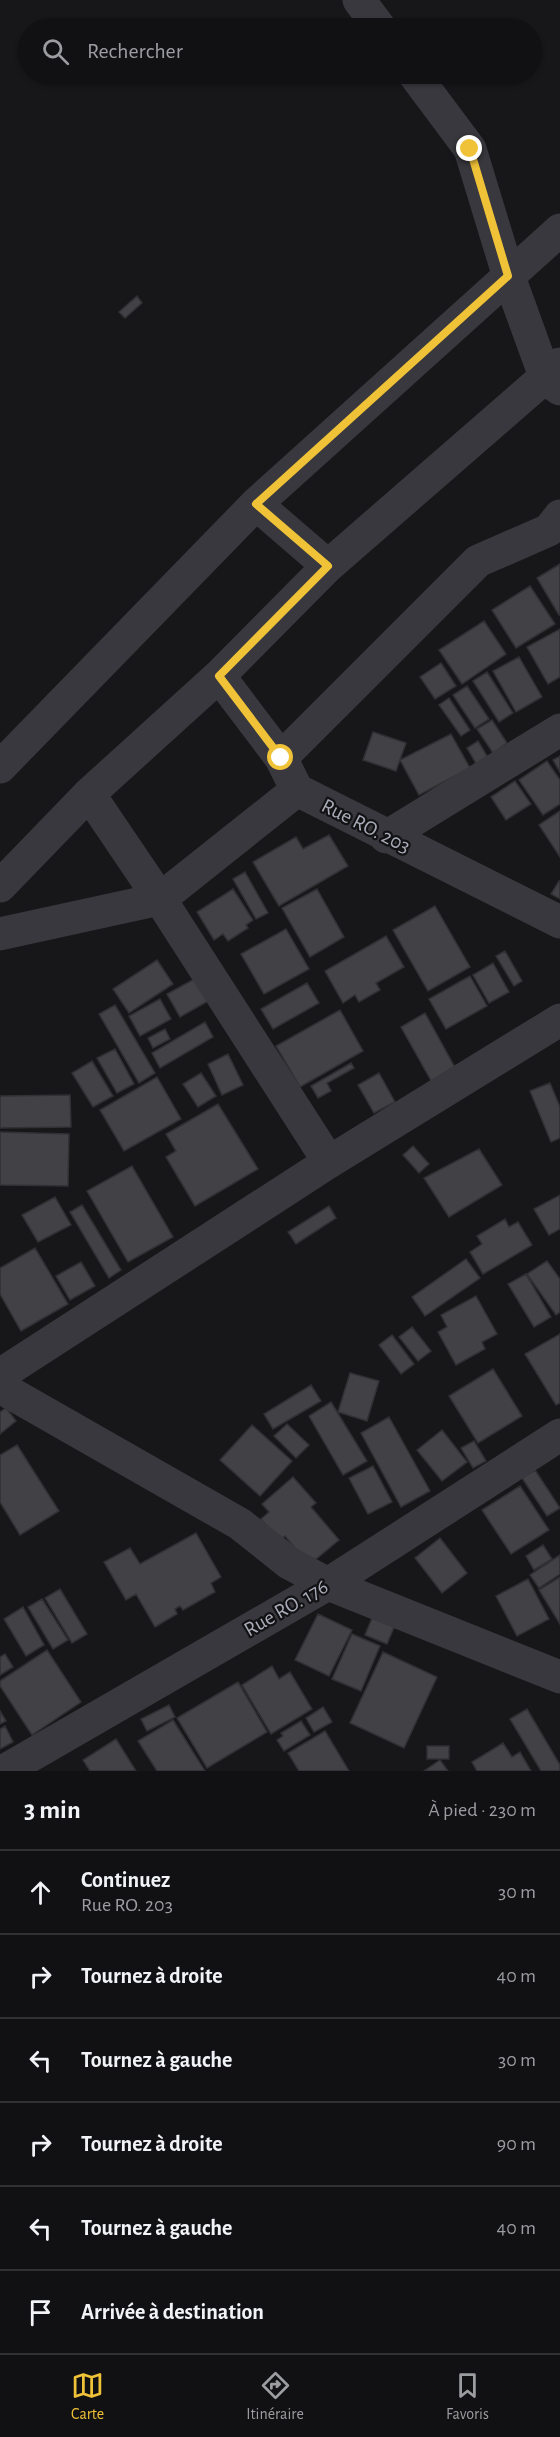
<!DOCTYPE html>
<html lang="fr">
<meta charset="utf-8">
<style>
:root{--surface:#111113;--page:#1a1a1c;--text:#f1f3f6;--muted:#9c9da0;--line:#303133;--accent:#f0c237}
body{margin:0;font-family:"Alegreya Sans",sans-serif;background:var(--page);color:var(--text)}
.stop{position:absolute;width:18px;height:18px;margin:-14px;border:4px solid #f0c237;border-radius:50%;background:#fff}
.stop.end{background:#f0c237;border-color:#fff;box-shadow:0 2px 6px #0008}
.list{margin:0;padding:0;list-style:none}
h2{display:flex;justify-content:space-between;align-items:center;height:78px;margin:0;padding:0 24px;font-size:26px}
h2 small{font-size:20px;font-weight:400;color:var(--muted)}
.list li{display:grid;grid-template-columns:39px 1fr auto;gap:18px;align-items:center;box-sizing:border-box;height:84px;padding:0 24px;border-top:2px solid var(--line)}
.list b{display:block;font-size:22px;white-space:nowrap}
.list p{margin:0;font-size:20px;white-space:nowrap;color:var(--muted)}
.list em{font-size:20px;font-style:normal;color:var(--muted)}
.icon{flex:none;width:33px;height:33px;fill:none;stroke:currentColor;stroke-width:2;stroke-linecap:round;stroke-linejoin:round}
.map{position:relative;flex:none;width:560px;height:1771px;overflow:hidden}
.search{position:absolute;background:var(--surface);box-shadow:0 2px 4px #0004;left:18px;right:18px;top:18px;height:66px;display:flex;align-items:center;gap:15px;box-sizing:border-box;padding:0 21px;border-radius:33px;color:var(--muted);font-size:22px}
.sheet{height:582px;background:var(--surface)}
nav{display:flex;justify-content:space-around;align-items:center;box-sizing:border-box;height:84px;border-top:2px solid var(--line);background:var(--surface);font-size:16px;color:var(--muted)}
nav a{display:grid;justify-items:center;gap:3px}
nav .on{color:var(--accent)}
.map>svg:first-child{display:block}
</style>
<div class="map">
<svg width="560" height="1771" viewBox="0 0 560 1771">
<rect width="100%" height="100%" fill="#171719"/>
<path fill="#414146" stroke="#313135" stroke-width="1.5" d="M137 296 142 303 125 318 119 312Z
M560 564V615H559L537 578Z
M530 586 555 624 516 648 492 610Z
M484 621 506 654 462 684 439 650Z
M560 629V677L548 684 527 647Z
M519 657 542 697 516 712 493 671Z
M441 663 456 686 435 699 420 677Z
M487 672 513 713 499 722 473 681Z
M467 686 489 719 475 728 453 695Z
M449 698 470 730 461 736 439 705Z
M492 720 507 743 493 753 477 729Z
M373 732 406 743 396 771 363 760Z
M451 734 470 768 419 795 400 760Z
M478 741 490 761 478 767 467 748Z
M560 756V772L553 760Z
M547 761 560 780V804L543 815 519 780Z
M515 781 531 804 506 820 491 797Z
M560 811V857L539 825Z
M329 835 348 866 279 906 253 862 296 837 303 849Z
M245 872 268 913 256 919 233 879Z
M559 881H560V899L551 894Z
M233 889 253 920 246 925 248 928 228 941 223 934 214 940 197 912Z
M317 889 344 937 310 957 282 908Z
M435 906 470 967 428 991 393 930Z
M286 929 309 969 264 994 241 954Z
M386 936 404 967 376 983 380 990 359 1002 355 995 343 1003 325 971Z
M505 951 522 981 514 986 496 956Z
M157 960 173 984 129 1013 113 989Z
M493 963 509 992 489 1003 473 975Z
M470 976 487 1006 446 1029 429 999Z
M198 977 210 1000 180 1017 167 994Z
M307 983 319 1003 273 1029 261 1009Z
M160 999 171 1019 140 1036 129 1016Z
M115 1005 155 1073 139 1083 99 1014Z
M340 1010 363 1051 300 1087 276 1046Z
M425 1013 458 1073 434 1086 401 1027Z
M205 1022 213 1037 160 1068 152 1053Z
M165 1029 170 1039 153 1048 148 1038Z
M115 1049 134 1084 117 1093 97 1058Z
M228 1054 243 1085 222 1095 208 1064Z
M92 1061 113 1096 93 1107 72 1073Z
M351 1063 354 1068 327 1083 331 1091 318 1098 311 1086Z
M201 1073 216 1096 198 1107 183 1084Z
M379 1073 395 1102 374 1113 358 1085Z
M157 1077 181 1119 124 1151 100 1110Z
M550 1083 560 1107V1138L551 1142 530 1091Z
M70 1095 71 1127 0 1128V1096Z
M218 1104 258 1169 195 1206 166 1157 176 1151 166 1134Z
M0 1132 69 1134 68 1186 0 1185Z
M413 1146 429 1164 419 1173 403 1155Z
M479 1149 502 1185 449 1217 424 1178Z
M132 1166 173 1237 128 1262 87 1191Z
M560 1195V1229L549 1235 534 1209Z
M55 1197 71 1225 38 1242 22 1215Z
M82 1205 121 1270 109 1278 70 1212Z
M329 1206 336 1218 296 1244 288 1232Z
M505 1219 509 1227 518 1222 532 1245 483 1274 470 1252 482 1244 477 1236Z
M35 1248 68 1304 21 1331 0 1294V1268Z
M466 1259 480 1278 425 1316 412 1297Z
M547 1261 560 1279V1312L556 1315 527 1274Z
M81 1262 95 1286 70 1300 56 1276Z
M526 1274 551 1317 534 1327 508 1284Z
M476 1296 497 1334 482 1342 485 1349 456 1365 438 1332 447 1327 441 1315Z
M412 1327 431 1351 418 1361 399 1337Z
M560 1334V1403L556 1405 525 1354Z
M392 1335 414 1364 401 1374 379 1345Z
M493 1369 522 1416 478 1443 449 1396Z
M350 1373 379 1381 367 1421 338 1412Z
M311 1385 321 1401 273 1429 264 1414Z
M331 1402 367 1461 343 1475 309 1416Z
M6 1408 16 1421 0 1434V1412Z
M389 1417 430 1491 401 1507 361 1433Z
M287 1424 309 1445 296 1458 274 1436Z
M252 1425 292 1461 260 1496 220 1460Z
M442 1430 467 1462 442 1481 417 1450Z
M474 1441 486 1461 473 1468 461 1448Z
M17 1445 59 1511 20 1535 0 1502V1455Z
M373 1466 392 1502 368 1514 349 1478Z
M535 1470 560 1508 547 1516 522 1478Z
M293 1477 316 1503 311 1507 339 1540 309 1565 285 1536 279 1541 261 1519 269 1512 262 1504Z
M520 1486 549 1530 511 1554 482 1510Z
M196 1533 221 1577 211 1583 215 1592 183 1610 180 1606 175 1609 177 1614 155 1627 136 1594 126 1600 104 1562 130 1548 140 1564Z
M440 1538 467 1573 442 1593 415 1558Z
M543 1545 552 1559 534 1570 526 1556Z
M560 1555V1574L539 1588 530 1575Z
M560 1577V1624L539 1590Z
M528 1579 549 1619 517 1636 496 1596Z
M60 1589 87 1634 72 1643 45 1598Z
M42 1599 68 1640 53 1649 28 1607Z
M23 1607 44 1645 26 1656 4 1619Z
M375 1611 397 1620 387 1644 365 1635Z
M318 1614 352 1630 329 1676 295 1660Z
M352 1634 380 1646 361 1691 332 1679Z
M47 1650 81 1702 32 1735 0 1686V1681Z
M383 1652 437 1677 404 1748 350 1723Z
M5 1654 13 1667 0 1675V1657Z
M272 1666 279 1679 290 1672 312 1709 271 1734 242 1685Z
M238 1682 267 1732 207 1768 177 1718Z
M169 1705 175 1717 147 1731 141 1719Z
M323 1707 332 1722 314 1732 306 1718Z
M527 1709 560 1765V1771H541L510 1719Z
M0 1711 6 1721 0 1724Z
M173 1720 205 1771H157L138 1741Z
M301 1721 310 1735 284 1751 277 1740 283 1736 281 1733Z
M5 1726 13 1742 0 1749V1729Z
M325 1731 349 1771H299L288 1753Z
M116 1739 136 1771H90L83 1760Z
M503 1743 512 1757 520 1752 531 1771H477L472 1762Z
M427 1746H449V1759H427Z
M440 1760 448 1771H424Z"/>
<g fill="none" stroke-linecap="round" stroke-linejoin="round">
<path stroke="#38383e" stroke-width="33" d="M359 0 380 28
M414 74 470 149 509 277 546 379 560 389
M256 504 328 566
M219 676 281 758 297 790 560 922
M281 758 478 561 549 530 560 516
M0 767 256 504 560 230
M89 794 160 899 329 1162
M386 837 560 730
M0 886 89 794 219 676 328 566 560 364
M0 934 160 899 297 790
M0 1375 329 1162 560 1020
M0 1387 240 1524 289 1563 328 1584 560 1677
M4 1771 328 1584 560 1435"/>
</g>
<g fill="none" stroke-linecap="round" stroke-linejoin="round">
<path stroke="#f0c237" stroke-width="8" d="M281 758 219 676 328 566 256 504 508 276 470 149"/>
</g>
<g text-anchor="middle" dominant-baseline="central" stroke-width="4.5" stroke-linejoin="round" paint-order="stroke">
<g font-size="21" fill="#a9acb8" stroke="#121214">
<text transform="translate(366 826) rotate(27)">Rue RO. 203</text>
<text transform="translate(286 1608) rotate(-30)">Rue RO. 176</text>
</g>
</g>
</svg>
<div class="stop" style="left:281px;top:758px"></div>
<div class="stop end" style="left:470px;top:149px"></div>
<div class="search"><svg class="icon" aria-label="search" viewBox="0 0 24 24"><circle cx="10" cy="10" r="6"/><path d="M15 15l6 6"/></svg>Rechercher</div>
</div>
<section class="sheet">
<h2>3 min<small>À pied · 230 m</small></h2>
<ul class="list">
<li><svg class="icon" aria-label="ahead" viewBox="0 0 24 24"><path d="M12 20V5M6 11l6-6 6 6"/></svg><div><b>Continuez</b><p>Rue RO. 203</p></div><em>30 m</em></li>
<li><svg class="icon" aria-label="right" viewBox="0 0 24 24"><path d="M7 20v-9h11M14 6l5 5-5 5"/></svg><div><b>Tournez à droite</b></div><em>40 m</em></li>
<li><svg class="icon" aria-label="left" viewBox="0 0 24 24"><path d="M17 20v-9H6M10 6l-5 5 5 5"/></svg><div><b>Tournez à gauche</b></div><em>30 m</em></li>
<li><svg class="icon" aria-label="right" viewBox="0 0 24 24"><path d="M7 20v-9h11M14 6l5 5-5 5"/></svg><div><b>Tournez à droite</b></div><em>90 m</em></li>
<li><svg class="icon" aria-label="left" viewBox="0 0 24 24"><path d="M17 20v-9H6M10 6l-5 5 5 5"/></svg><div><b>Tournez à gauche</b></div><em>40 m</em></li>
<li><svg class="icon" aria-label="arrive" viewBox="0 0 24 24"><path d="M6 21V4h12l-3 4 3 4H6"/></svg><div><b>Arrivée à destination</b></div></li>
</ul>
</section>
<nav>
<a class="on"><svg class="icon" aria-label="map" viewBox="0 0 24 24"><path d="M3 6l6-2 6 2 6-2v14l-6 2-6-2-6 2zM9 4v14M15 6v14"/></svg>Carte</a>
<a><svg class="icon" aria-label="directions" viewBox="0 0 24 24"><path d="M12 3l9 9-9 9-9-9zM9 14v-3h6M13 9l2 2-2 2"/></svg>Itinéraire</a>
<a><svg class="icon" aria-label="saved" viewBox="0 0 24 24"><path d="M7 4h10v16l-5-4-5 4z"/></svg>Favoris</a>
</nav>
